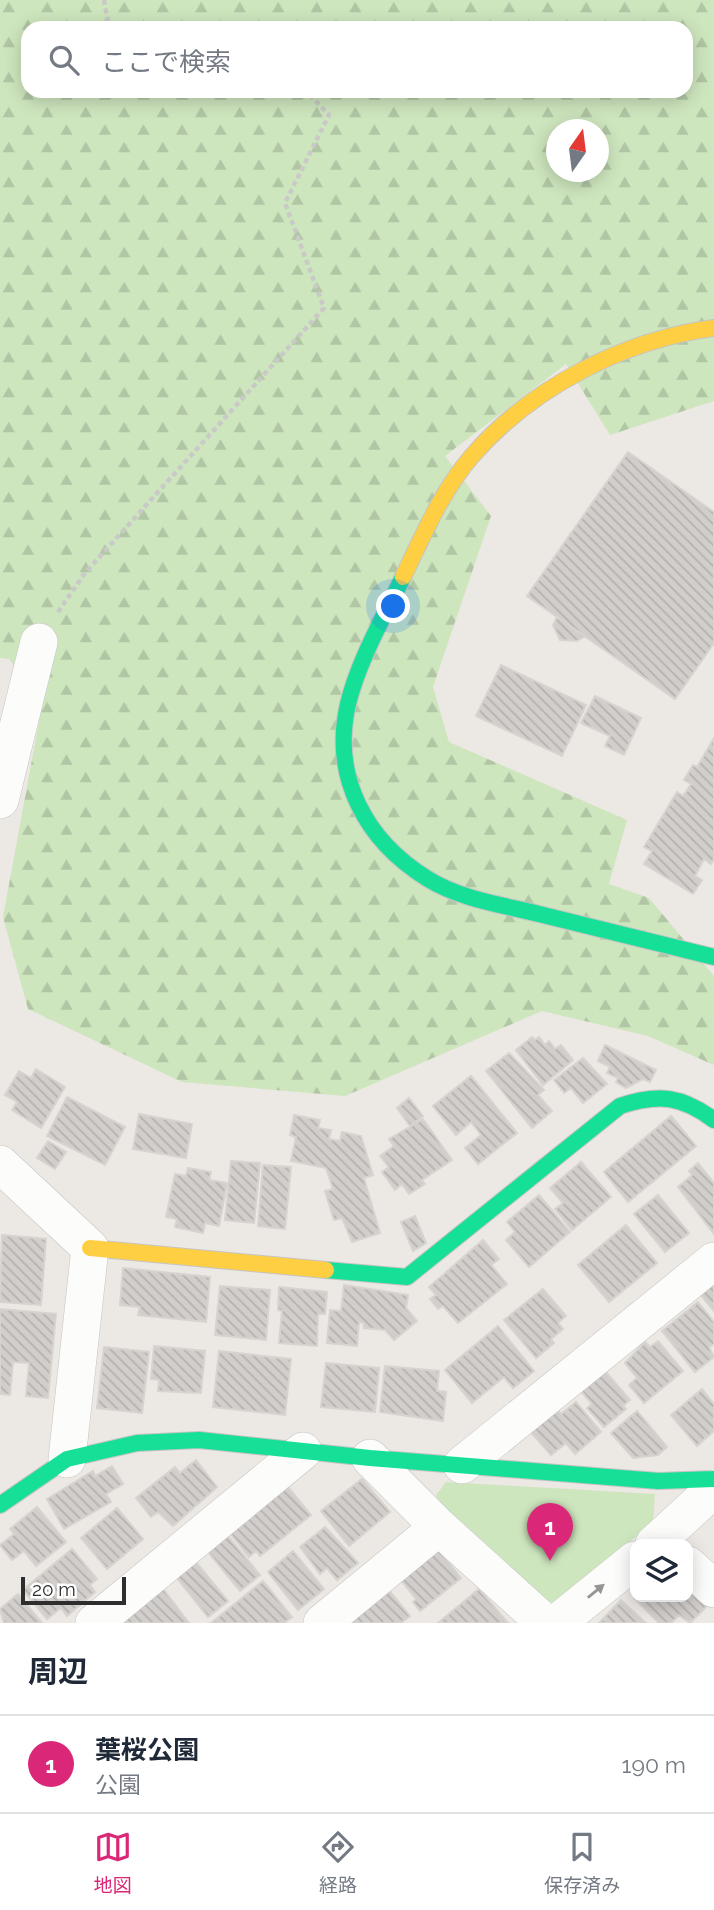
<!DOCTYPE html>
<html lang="ja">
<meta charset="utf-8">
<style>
:root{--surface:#fff;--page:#f2f2f3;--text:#1f2937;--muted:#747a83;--line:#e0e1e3;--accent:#db2777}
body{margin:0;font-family:Raleway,"Noto Sans JP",sans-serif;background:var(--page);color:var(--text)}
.controls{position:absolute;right:21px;bottom:21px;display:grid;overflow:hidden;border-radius:14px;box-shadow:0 4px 18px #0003}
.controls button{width:63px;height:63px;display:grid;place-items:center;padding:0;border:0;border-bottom:2px solid var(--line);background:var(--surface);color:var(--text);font:35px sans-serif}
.compass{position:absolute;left:546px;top:119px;width:63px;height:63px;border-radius:50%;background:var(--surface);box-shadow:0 4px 18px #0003;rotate:14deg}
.scale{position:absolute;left:21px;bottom:18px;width:105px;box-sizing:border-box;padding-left:7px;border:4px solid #2e2e2e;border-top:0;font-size:19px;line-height:24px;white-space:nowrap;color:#2e2e2e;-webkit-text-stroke:5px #fff;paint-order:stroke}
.you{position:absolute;left:394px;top:607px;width:24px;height:24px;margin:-18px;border:5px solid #fff;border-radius:50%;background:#1a73e8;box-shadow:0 0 0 10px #1a73e833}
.badge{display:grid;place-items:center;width:46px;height:46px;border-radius:50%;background:var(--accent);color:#fff;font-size:23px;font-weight:700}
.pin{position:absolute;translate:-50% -58px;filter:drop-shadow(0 2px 4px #0008)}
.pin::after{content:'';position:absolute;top:37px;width:24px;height:21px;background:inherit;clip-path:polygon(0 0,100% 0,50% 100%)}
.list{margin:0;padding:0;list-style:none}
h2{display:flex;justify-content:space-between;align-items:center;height:91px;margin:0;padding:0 28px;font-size:30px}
h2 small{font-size:23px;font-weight:400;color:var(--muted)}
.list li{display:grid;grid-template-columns:46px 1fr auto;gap:21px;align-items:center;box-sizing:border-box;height:98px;padding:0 28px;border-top:2px solid var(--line)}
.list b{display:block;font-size:26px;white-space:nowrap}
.list p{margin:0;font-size:23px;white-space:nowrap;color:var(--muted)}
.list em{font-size:23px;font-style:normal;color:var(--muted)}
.icon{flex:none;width:38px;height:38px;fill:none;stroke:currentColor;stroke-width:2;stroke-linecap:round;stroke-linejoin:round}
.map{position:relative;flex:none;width:714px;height:1623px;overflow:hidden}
.search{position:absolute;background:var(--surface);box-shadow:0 4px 18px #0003;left:21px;right:21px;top:21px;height:77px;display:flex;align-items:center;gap:18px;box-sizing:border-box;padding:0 24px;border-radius:21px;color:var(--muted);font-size:26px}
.sheet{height:189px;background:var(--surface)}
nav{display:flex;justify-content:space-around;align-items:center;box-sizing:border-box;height:98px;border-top:2px solid var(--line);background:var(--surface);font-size:19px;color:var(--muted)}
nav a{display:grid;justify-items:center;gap:4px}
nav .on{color:var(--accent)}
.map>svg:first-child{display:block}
</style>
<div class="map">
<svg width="714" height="1623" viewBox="0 0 714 1623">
<defs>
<pattern id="forest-firs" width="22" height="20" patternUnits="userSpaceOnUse" patternTransform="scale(1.75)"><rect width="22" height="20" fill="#cee6be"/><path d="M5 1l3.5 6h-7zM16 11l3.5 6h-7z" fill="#b1c6a4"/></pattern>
<pattern id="building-back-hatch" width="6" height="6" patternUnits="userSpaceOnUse" patternTransform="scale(1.75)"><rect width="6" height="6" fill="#d1cecb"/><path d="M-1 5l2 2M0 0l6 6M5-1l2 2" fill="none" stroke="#b4b1af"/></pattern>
</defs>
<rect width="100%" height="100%" fill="#ece8e4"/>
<path fill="url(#forest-firs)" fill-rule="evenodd" d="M0 0H714V401L610 435 566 364 445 456 491 516 433 687 449 742 627 820 609 884 649 898 714 976V1065L648 1036 542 1011 345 1096 182 1082 28 1009 3 917 42 705 9 659 0 658ZM28 28H686V91H28ZM556 130H598V172H556Z"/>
<path fill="#cee6be" d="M446 1482 655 1494 653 1522 558 1603 530 1599 441 1511 436 1495Z"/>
<path fill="url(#building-back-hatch)" stroke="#d7d4d0" stroke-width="2" d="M628 452 714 512V643L675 699 527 596Z
M557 617 585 636 577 641 560 640 553 625Z
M501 665 586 705 562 756 476 716Z
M595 696 641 718 624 755 605 746 610 736 581 723Z
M714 738V859L711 864 704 859 695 876 702 880 693 894 644 864 652 851 644 847 677 792 683 796 691 784 684 780 693 765 697 767Z
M532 1037 535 1040 539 1037 545 1045 549 1041 555 1049 561 1045 573 1060 543 1085 516 1050Z
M605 1045 656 1070 650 1082 643 1079 626 1088 616 1082 618 1078 607 1073 610 1067 598 1061Z
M509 1053 544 1090 538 1095 552 1111 532 1128 486 1071Z
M583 1058 607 1084 583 1103 571 1088 564 1093 554 1080Z
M36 1069 65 1087 41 1128 12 1110 17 1102 5 1095 19 1071 31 1078Z
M471 1076 517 1133 478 1164 465 1148 481 1135 471 1122 456 1135 433 1106Z
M67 1097 125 1127 105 1165 47 1136Z
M409 1098 423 1116 410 1126 397 1108Z
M139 1114 192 1124 186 1158 133 1149Z
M294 1115 320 1120 318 1128 331 1130 329 1139 340 1141 342 1132 361 1136 373 1175 364 1178 380 1233 352 1242 342 1218 334 1220 325 1191 333 1189 326 1168 291 1161 296 1137 290 1135Z
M671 1116 696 1146 628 1202 604 1172Z
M423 1119 452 1160 422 1180 425 1184 409 1194 402 1184 395 1190 382 1172 389 1167 380 1156 394 1146 389 1139Z
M48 1141 66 1152 55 1169 37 1158Z
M231 1161 260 1163 254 1223 225 1220Z
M581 1162 611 1197 572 1230 555 1209 563 1203 550 1188Z
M698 1163 714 1183V1234L678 1187 692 1175 689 1171Z
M263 1165 291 1167 285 1229 258 1226Z
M188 1168 211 1172 209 1180 227 1183 219 1226 205 1223 203 1233 175 1227 177 1219 166 1217 175 1174 186 1176Z
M539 1195 570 1232 529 1267 506 1240 515 1232 507 1222Z
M658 1195 689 1233 665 1252 634 1214Z
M415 1216 426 1243 413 1251 401 1222Z
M626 1225 657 1263 609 1302 578 1265Z
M2 1235 46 1239 41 1305 0 1302Z
M483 1240 499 1259 491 1265 507 1284 458 1323 443 1306 438 1309 430 1299 436 1295 429 1287Z
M123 1268 210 1277 206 1322 138 1315 140 1307 120 1305Z
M714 1279V1311L698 1292Z
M344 1285 408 1295 406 1308 417 1321 394 1340 385 1330 364 1328V1323L359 1322 357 1346 327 1343 330 1310 341 1311Z
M220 1286 270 1290 266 1340 215 1335Z
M279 1287 327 1292 325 1314H318L317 1346 279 1343 282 1311 278 1310Z
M543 1289 566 1316 558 1323 563 1329 551 1339 554 1343 536 1358 504 1320Z
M698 1302 714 1322V1344L709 1347 714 1357 695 1372 662 1331Z
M0 1309 56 1314 48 1398 26 1396 29 1363 13 1362 10 1395 0 1394Z
M498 1326 534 1371 513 1388 504 1377 472 1403 445 1370Z
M658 1341 683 1371 644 1403 629 1385 637 1378 625 1363 645 1342 650 1347Z
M154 1346 205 1351 201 1393 158 1391 159 1380 151 1379Z
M104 1347 149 1352 142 1413 97 1408Z
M219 1351 291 1359 285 1415 213 1407Z
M326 1363 379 1368 375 1412 321 1407Z
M385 1366 439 1371 437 1391 446 1392 443 1421 380 1412Z
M604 1370 630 1400 623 1406 626 1409 604 1427 587 1408 592 1404 580 1390Z
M702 1389 714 1404V1431L697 1446 671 1415Z
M576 1402 601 1432 575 1454 566 1443 551 1455 528 1429 555 1407 561 1414Z
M637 1411 667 1447 658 1455 633 1458 611 1433Z
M196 1460 217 1487 173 1526 158 1512 151 1517 136 1498 175 1467 180 1473Z
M112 1466 123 1484 106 1494 111 1502 64 1529 47 1499 93 1471 95 1476Z
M362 1479 390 1512 349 1546 321 1511Z
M288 1487 311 1515 260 1556 256 1551 249 1557 229 1532Z
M37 1507 66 1542 36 1566 24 1551 12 1560 0 1545 14 1534 10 1529Z
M117 1508 143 1539 107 1569 81 1538Z
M325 1527 358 1563 337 1580 327 1568 320 1574 300 1547Z
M223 1530 260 1575 240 1591 203 1546Z
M72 1549 97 1579 90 1585 95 1592 67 1616 61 1608 47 1619 23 1590Z
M438 1549 461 1578 420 1611 413 1602 416 1599 400 1579Z
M293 1551 324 1589 298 1610 268 1572Z
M191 1556 228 1601 208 1617 172 1572Z
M263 1581 292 1617 284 1623H211Z
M161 1586 189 1623H114Z
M388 1589 410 1616 401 1623H346Z
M479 1589 508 1623H438Z
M688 1591 707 1606 690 1623 679 1615 671 1623H659L635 1599 688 1597Z
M18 1594 42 1623H4L0 1609Z
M621 1600 646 1623H599Z"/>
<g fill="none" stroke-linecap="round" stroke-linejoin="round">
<g stroke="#c5c4c5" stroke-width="38">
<path id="street" d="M0 800 39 642
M0 1164 90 1248 67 1459
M370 1458 439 1527 545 1623
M462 1465 714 1261
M654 1544 714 1489
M688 1565 714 1589
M94 1623 303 1451
M322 1623 439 1527
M557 1623 635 1560"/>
</g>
<g stroke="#c5c4c5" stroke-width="18">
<path id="fast" d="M403 577C384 616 358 662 348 704 331 777 366 841 428 879 460 899 503 905 539 914 597 928 656 943 714 957
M326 1270 407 1277 620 1106C658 1093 682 1096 714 1120
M0 1505 67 1459 137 1443 199 1440 370 1458 658 1481 714 1479"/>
</g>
<g stroke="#c5c4c5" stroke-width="18">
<path id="slow" d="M403 577C423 536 441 492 472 456 532 387 624 340 714 328
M90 1248 326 1270"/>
</g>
<path stroke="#c9c9c8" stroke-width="4.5" stroke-dasharray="5 3.5" stroke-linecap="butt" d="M104 0 109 28
M58 612 85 573 324 308 285 203 329 115 306 91"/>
<use href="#street" stroke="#fcfcfb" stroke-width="37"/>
<use href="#fast" stroke="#16e098" stroke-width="16"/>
<use href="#slow" stroke="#ffcf43" stroke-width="16"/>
</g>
<defs><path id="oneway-solid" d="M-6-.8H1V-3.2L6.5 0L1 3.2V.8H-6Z" transform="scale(1.75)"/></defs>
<use fill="#959594" href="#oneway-solid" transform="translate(596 1591) rotate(-39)"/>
</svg>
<div class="controls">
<button><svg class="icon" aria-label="layers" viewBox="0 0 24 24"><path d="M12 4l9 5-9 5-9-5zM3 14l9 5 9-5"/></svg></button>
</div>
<svg class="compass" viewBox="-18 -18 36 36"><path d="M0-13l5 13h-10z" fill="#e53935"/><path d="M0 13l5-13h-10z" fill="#747a83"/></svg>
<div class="scale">20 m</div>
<div class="you"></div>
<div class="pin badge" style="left:550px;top:1561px">1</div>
<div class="search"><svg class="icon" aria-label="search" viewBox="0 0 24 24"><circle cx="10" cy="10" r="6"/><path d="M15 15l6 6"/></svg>ここで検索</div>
</div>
<section class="sheet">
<h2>周辺<small></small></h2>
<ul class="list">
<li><span class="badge">1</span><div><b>葉桜公園</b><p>公園</p></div><em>190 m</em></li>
</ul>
</section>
<nav>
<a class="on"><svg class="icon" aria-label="map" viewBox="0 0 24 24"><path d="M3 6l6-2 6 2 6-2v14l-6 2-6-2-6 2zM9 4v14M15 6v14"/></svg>地図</a>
<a><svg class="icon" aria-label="directions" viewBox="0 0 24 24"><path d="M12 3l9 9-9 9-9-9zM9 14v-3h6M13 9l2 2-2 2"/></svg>経路</a>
<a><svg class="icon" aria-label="saved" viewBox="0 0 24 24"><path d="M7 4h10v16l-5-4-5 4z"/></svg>保存済み</a>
</nav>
